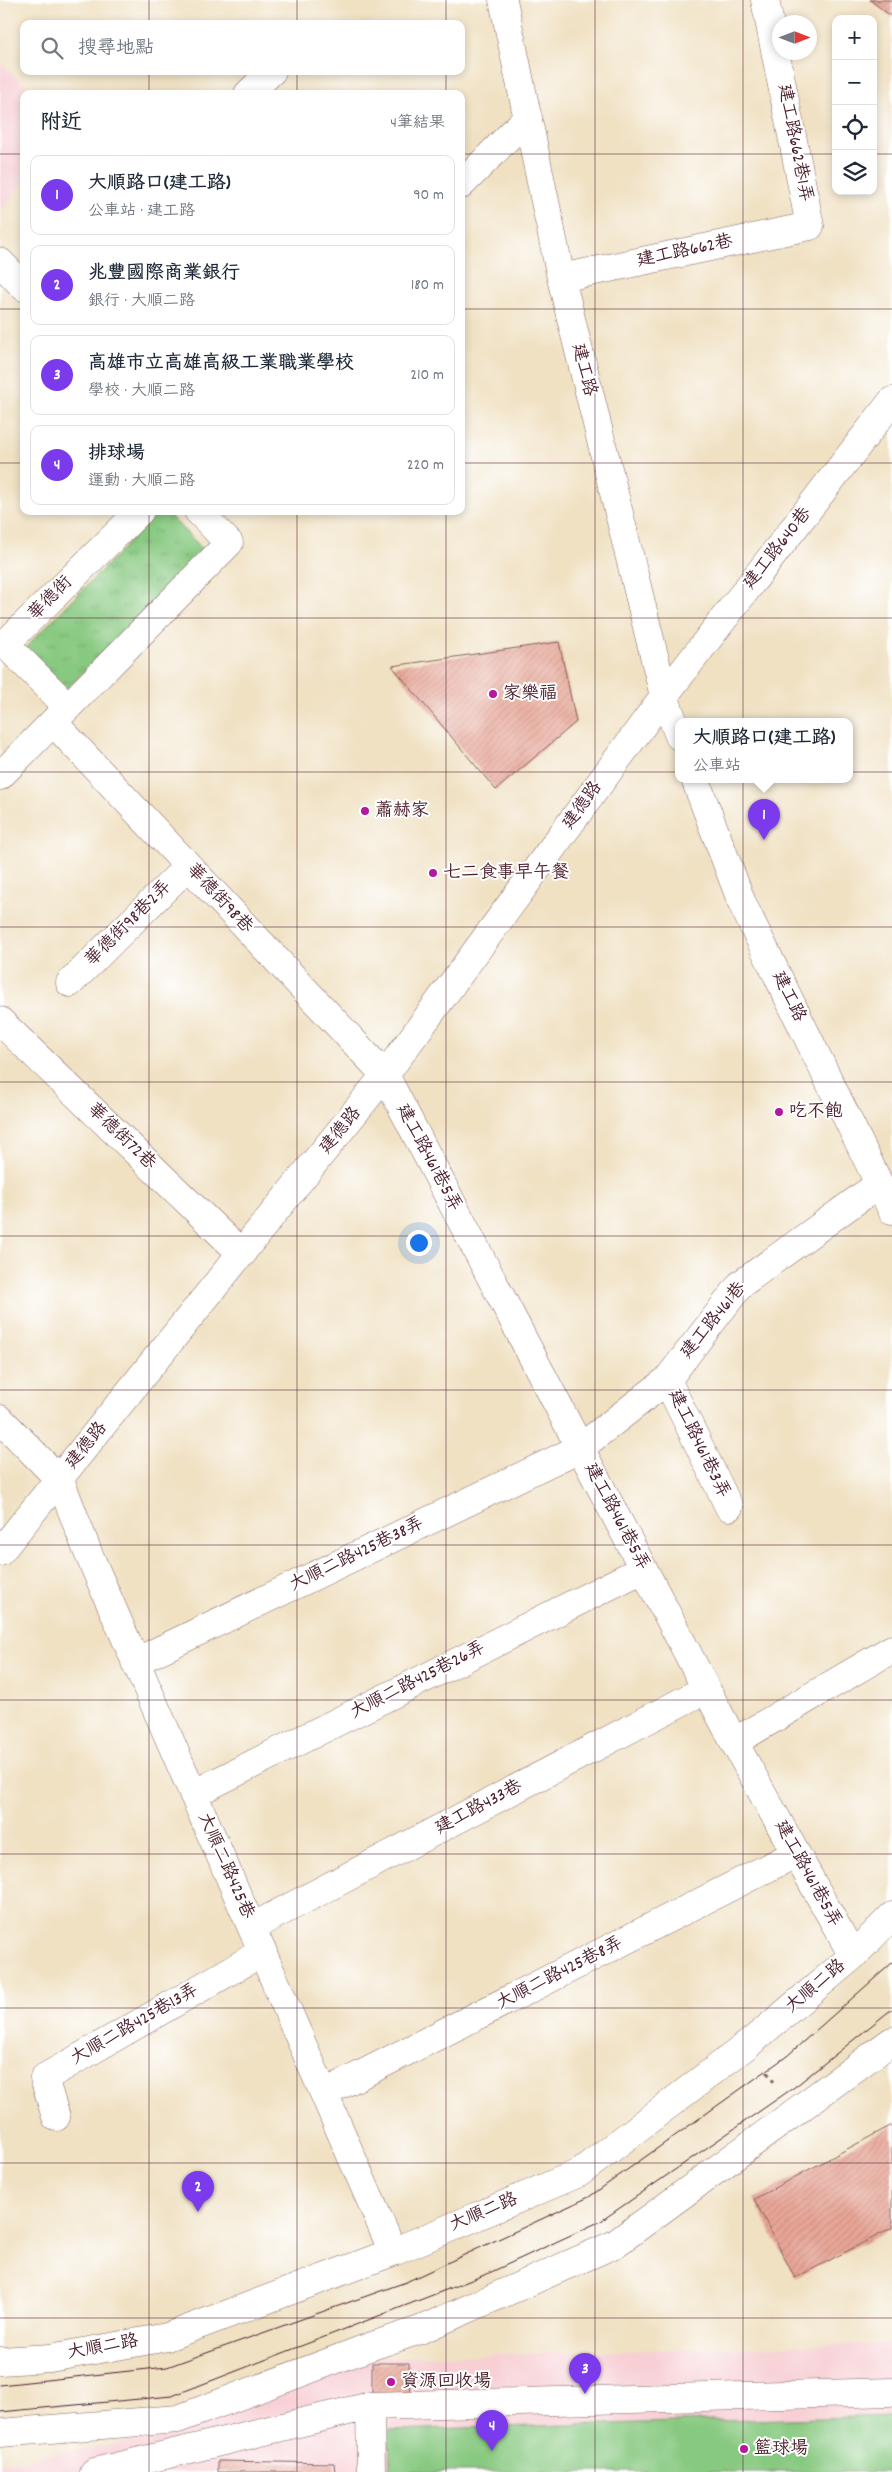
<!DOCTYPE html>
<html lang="zh-TW">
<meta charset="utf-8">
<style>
:root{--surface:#fff;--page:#f6f6f7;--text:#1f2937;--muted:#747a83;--line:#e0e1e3;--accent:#7c3aed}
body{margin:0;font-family:Dekko,"LXGW WenKai TC",sans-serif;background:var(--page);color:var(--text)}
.controls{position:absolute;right:15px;top:15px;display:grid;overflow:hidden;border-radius:10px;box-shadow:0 2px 8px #0003}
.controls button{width:45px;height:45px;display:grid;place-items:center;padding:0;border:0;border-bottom:1px solid var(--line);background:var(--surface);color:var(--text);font:25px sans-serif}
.compass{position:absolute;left:772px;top:15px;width:45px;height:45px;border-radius:50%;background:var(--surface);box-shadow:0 2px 8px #0003;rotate:90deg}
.you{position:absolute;left:418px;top:1242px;width:18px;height:18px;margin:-12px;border:4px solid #fff;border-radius:50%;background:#1a73e8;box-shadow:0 0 0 8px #1a73e833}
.badge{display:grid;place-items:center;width:32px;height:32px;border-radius:50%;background:var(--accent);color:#fff;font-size:16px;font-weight:700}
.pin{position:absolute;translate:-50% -41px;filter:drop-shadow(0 1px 2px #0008)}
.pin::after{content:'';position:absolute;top:26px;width:18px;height:15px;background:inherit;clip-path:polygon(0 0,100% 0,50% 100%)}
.popup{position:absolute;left:675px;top:718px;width:178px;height:65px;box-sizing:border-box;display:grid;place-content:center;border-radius:10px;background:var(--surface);filter:drop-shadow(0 1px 4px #0005);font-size:16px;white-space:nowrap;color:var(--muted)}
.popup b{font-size:19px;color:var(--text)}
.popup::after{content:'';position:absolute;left:50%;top:100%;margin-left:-10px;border:10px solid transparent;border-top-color:var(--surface)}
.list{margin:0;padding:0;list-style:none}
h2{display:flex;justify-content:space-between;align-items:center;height:65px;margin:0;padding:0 20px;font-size:21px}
h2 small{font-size:16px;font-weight:400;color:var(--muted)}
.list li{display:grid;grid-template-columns:32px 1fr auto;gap:15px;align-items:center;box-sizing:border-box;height:80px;margin:0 10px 10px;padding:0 10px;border:1px solid var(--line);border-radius:10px}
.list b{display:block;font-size:19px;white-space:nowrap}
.list p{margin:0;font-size:16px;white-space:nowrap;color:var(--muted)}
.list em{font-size:16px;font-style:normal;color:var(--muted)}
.icon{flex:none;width:28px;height:28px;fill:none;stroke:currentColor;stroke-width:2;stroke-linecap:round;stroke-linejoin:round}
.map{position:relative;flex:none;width:892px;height:2472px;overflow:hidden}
.search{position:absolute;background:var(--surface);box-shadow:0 2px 8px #0003;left:20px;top:20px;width:445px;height:55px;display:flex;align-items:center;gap:12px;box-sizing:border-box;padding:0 18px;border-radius:10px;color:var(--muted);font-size:19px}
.panel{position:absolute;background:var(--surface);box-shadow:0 2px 8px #0003;left:20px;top:90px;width:445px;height:425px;border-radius:10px}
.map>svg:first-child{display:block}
</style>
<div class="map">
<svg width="892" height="2472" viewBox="0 0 892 2472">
<defs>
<pattern id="park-tufts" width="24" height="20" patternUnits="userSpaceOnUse" patternTransform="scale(1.25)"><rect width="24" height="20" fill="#88c981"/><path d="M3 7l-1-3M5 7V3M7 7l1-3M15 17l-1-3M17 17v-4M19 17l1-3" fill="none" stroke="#77ac70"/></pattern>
<pattern id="building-hatch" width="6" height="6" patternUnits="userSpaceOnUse" patternTransform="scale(1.25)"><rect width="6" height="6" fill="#e8a697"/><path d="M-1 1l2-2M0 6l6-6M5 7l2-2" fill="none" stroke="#c88e82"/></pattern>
</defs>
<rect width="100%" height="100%" fill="#fff"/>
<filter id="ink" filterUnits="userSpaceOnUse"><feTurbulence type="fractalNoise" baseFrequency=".02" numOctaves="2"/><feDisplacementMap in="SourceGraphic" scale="10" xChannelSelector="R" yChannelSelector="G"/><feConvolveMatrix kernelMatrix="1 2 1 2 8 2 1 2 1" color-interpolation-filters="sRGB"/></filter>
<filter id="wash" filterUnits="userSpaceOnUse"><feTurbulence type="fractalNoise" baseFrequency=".0096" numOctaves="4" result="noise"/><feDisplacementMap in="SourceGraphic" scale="20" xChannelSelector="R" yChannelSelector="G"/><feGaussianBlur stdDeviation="1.12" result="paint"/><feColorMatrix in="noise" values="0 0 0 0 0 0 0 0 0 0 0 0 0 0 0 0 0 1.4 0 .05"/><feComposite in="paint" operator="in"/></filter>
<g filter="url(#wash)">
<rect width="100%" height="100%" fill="#f0e1c3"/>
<path fill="#f7cfd4" d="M0 62 34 94H24V183L0 211Z
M892 2343V2472H0V2462L25 2460 189 2430 368 2358Z"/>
<path fill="url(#park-tufts)" stroke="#697456" d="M160 511H165L204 550 67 689 25 648Z"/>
<path fill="#88c981" stroke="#697456" d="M892 2416V2472H390L389 2430Z"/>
<g id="blocks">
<path fill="url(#building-hatch)" d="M870 0H892V17Z
M559 642 576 722 496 790 392 666Z
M892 2125V2228L795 2278 754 2199Z
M372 2363H409L410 2401 372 2402Z
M218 2461 334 2463 335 2472H218Z"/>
</g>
</g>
<g filter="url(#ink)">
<use href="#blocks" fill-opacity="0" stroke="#846360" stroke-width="1"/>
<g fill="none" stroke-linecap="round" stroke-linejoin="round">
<g stroke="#846360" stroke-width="29">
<path id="minor" d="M503 0 561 278 664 696 679 736
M248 94 272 71
M461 185 528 117
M0 262 24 287
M561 278 810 226 765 0
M68 707 5 644 140 511
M53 722 385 1075 734 1742 853 1956
M0 776 229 543 198 511
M695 779 742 903 892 1210
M70 983 188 866
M0 1021 242 1254
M667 1380 729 1507
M0 1419 60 1480 87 1550 393 2252
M0 1552 385 1075 664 696 892 401
M135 1662 580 1448 667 1380 741 1284 879 1184
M734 1742 892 1649
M193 1794 643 1569
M252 1927 706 1689
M325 2093 795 1854
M56 2117 44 2078 263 1952
M0 2361 50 2358 167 2337 393 2252 579 2173 751 2042 853 1956 892 1916
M370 2406 371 2472
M0 2433 178 2419 369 2347 420 2330 615 2244 892 2041
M94 2472 370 2406 892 2392"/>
</g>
<path stroke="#846360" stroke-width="3" stroke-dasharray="4 4" stroke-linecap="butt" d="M767 2072 776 2085"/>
<use href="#minor" stroke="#fff" stroke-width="28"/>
<path stroke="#4a1f2b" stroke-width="1" d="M0 2385 167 2367 406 2282 589 2197 787 2056 892 1963
M0 2412 172 2396 487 2274 601 2221 796 2086 892 2009"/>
</g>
</g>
<path fill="none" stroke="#4a1f2b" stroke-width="1" stroke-opacity="0.55" d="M149 0V24M297 0V24M446 0V24M595 0V2472M743 0V2472M149 71V94M297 71V94M446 71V94M0 154H24M461 154H836M873 154H892M0 309H24M461 309H892M0 463H24M461 463H892M149 511V2472M297 511V2472M446 511V2472M0 618H892M0 772H892M0 927H892M0 1082H892M0 1236H892M0 1390H892M0 1545H892M0 1700H892M0 1854H892M0 2008H892M0 2163H892M0 2318H892"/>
<g fill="#b5179e" stroke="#fff" stroke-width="2">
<circle cx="493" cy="694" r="5"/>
<circle cx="365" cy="811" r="5"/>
<circle cx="433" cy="873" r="5"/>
<circle cx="779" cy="1112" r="5"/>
<circle cx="391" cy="2382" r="5"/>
<circle cx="744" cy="2449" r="5"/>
</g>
<g text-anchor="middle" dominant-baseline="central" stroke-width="4" stroke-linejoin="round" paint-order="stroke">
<g font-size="18" fill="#4a1f2b" stroke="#fff">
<text transform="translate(794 143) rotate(79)">建工路662巷1弄</text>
<text transform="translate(685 252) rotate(-12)">建工路662巷</text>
<text transform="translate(583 370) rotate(76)">建工路</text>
<text transform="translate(778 549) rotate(-52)">建工路640巷</text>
<text transform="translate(51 599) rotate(-45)">華德街</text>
<text transform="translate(583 806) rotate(-54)">建德路</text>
<text transform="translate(219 899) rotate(47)">華德街98巷</text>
<text transform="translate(129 924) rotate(-45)">華德街98巷2弄</text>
<text transform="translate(788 997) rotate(64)">建工路</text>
<text transform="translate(341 1131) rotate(-51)">建德路</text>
<text transform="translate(121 1137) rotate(44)">華德街72巷</text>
<text transform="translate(428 1158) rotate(62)">建工路461巷5弄</text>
<text transform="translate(714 1321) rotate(-51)">建工路461巷</text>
<text transform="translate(698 1444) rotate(64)">建工路461巷3弄</text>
<text transform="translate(87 1446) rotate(-51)">建德路</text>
<text transform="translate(616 1517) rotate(62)">建工路461巷5弄</text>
<text transform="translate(357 1555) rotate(-26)">大順二路425巷38弄</text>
<text transform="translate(418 1681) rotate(-27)">大順二路425巷26弄</text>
<text transform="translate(479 1808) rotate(-28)">建工路433巷</text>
<text transform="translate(225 1866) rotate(66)">大順二路425巷</text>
<text transform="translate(807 1874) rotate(61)">建工路461巷5弄</text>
<text transform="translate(560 1974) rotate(-27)">大順二路425巷8弄</text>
<text transform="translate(816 1987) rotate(-40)">大順二路</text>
<text transform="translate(135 2025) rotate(-30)">大順二路425巷13弄</text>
<text transform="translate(484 2213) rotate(-23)">大順二路</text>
<text transform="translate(103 2348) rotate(-10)">大順二路</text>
</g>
<g font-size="18" fill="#4a1f2b" stroke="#fff" text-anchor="start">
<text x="503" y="694">家樂福</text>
<text x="375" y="811">蕭赫家</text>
<text x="443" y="873">七二食事早午餐</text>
<text x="789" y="1112">吃不飽</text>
<text x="401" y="2382">資源回收場</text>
<text x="754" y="2449">籃球場</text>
</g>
</g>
</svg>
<div class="controls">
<button>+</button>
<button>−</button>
<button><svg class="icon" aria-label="locate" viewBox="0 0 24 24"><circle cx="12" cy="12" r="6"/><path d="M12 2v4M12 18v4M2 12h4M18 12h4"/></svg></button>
<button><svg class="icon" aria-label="layers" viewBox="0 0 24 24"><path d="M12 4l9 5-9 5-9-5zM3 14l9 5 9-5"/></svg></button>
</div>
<svg class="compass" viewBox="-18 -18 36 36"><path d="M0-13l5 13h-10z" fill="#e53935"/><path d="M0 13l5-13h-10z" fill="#747a83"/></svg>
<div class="you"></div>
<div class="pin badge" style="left:764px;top:840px">1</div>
<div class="popup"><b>大順路口(建工路)</b>公車站</div>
<div class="pin badge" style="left:198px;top:2212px">2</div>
<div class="pin badge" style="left:585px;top:2394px">3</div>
<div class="pin badge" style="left:492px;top:2451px">4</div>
<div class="search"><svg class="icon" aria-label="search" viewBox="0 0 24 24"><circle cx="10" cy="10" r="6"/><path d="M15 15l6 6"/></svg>搜尋地點</div>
<section class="panel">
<h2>附近<small>4筆結果</small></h2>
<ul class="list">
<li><span class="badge">1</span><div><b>大順路口(建工路)</b><p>公車站 · 建工路</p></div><em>90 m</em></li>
<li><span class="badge">2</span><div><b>兆豐國際商業銀行</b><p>銀行 · 大順二路</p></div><em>180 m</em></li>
<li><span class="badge">3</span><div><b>高雄市立高雄高級工業職業學校</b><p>學校 · 大順二路</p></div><em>210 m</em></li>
<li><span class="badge">4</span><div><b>排球場</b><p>運動 · 大順二路</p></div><em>220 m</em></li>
</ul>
</section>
</div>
